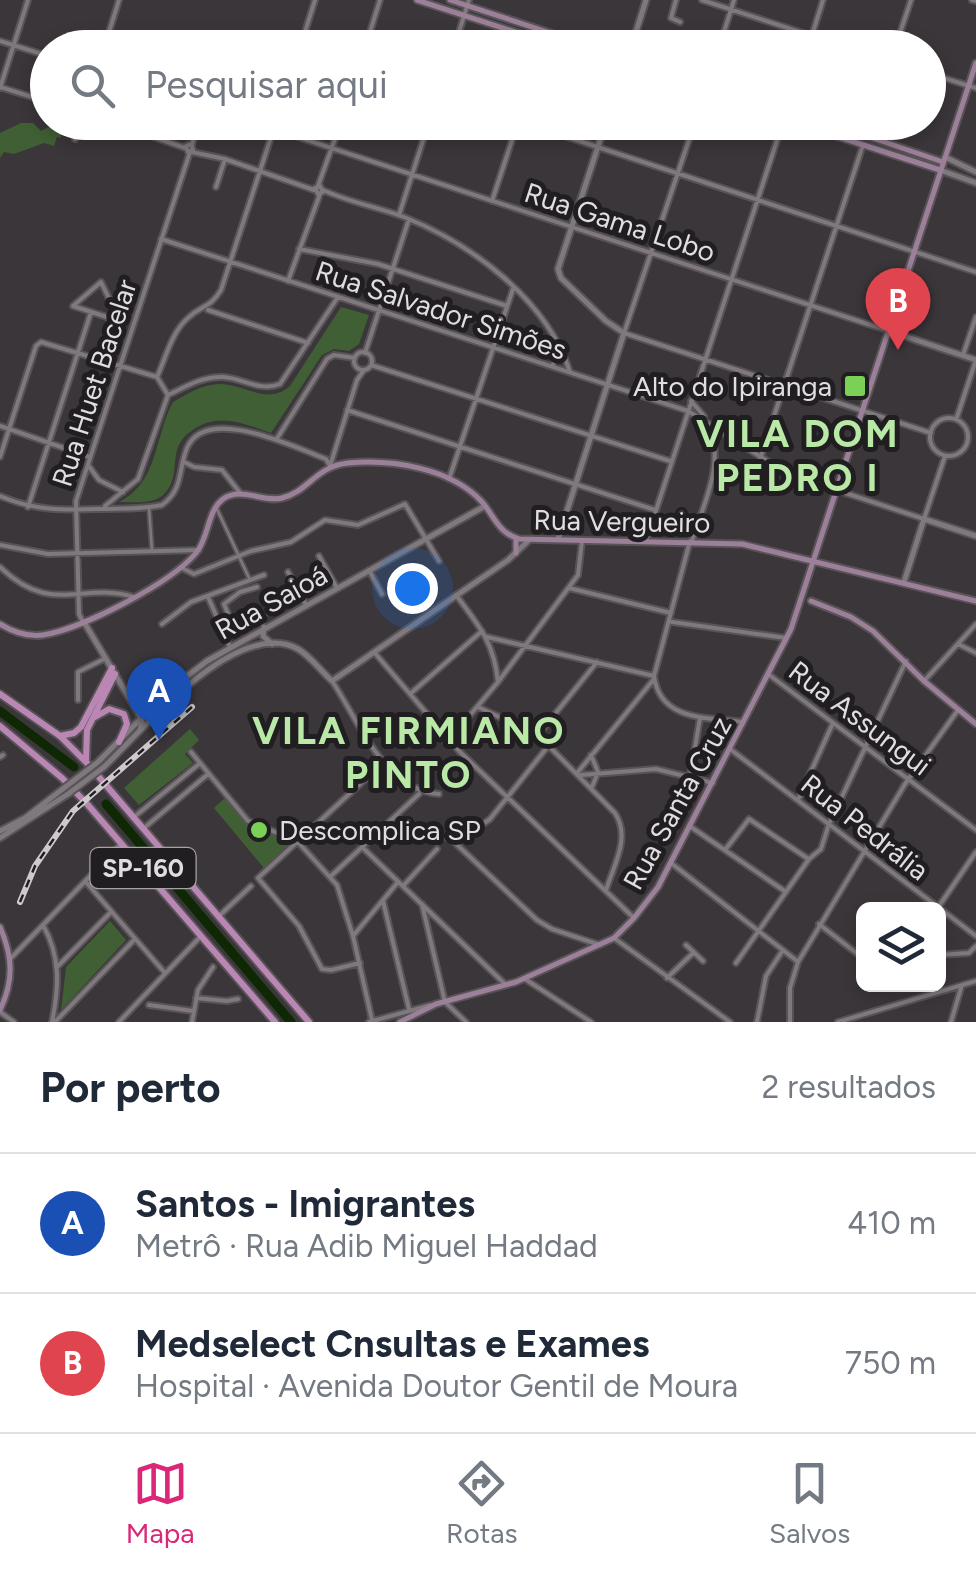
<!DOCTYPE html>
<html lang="pt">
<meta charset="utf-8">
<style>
:root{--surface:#fff;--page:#f2f2f3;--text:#1f2937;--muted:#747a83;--line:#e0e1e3;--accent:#db2777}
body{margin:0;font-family:Figtree,sans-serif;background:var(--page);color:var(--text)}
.controls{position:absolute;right:30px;bottom:30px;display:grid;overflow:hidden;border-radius:15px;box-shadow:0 5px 15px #0003}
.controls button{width:90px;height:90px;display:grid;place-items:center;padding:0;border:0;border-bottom:2px solid var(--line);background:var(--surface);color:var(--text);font:50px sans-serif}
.you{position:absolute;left:412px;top:588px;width:35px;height:35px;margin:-25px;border:8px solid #fff;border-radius:50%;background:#1a73e8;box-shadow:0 0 0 15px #1a73e833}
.badge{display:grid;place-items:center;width:65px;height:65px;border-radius:50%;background:var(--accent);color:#fff;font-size:32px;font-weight:700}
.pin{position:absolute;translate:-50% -82px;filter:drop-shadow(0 2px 5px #0008)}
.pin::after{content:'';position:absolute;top:52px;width:35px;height:30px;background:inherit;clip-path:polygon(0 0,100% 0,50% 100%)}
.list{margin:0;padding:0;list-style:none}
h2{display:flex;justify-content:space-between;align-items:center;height:130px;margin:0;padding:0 40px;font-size:42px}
h2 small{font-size:32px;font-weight:400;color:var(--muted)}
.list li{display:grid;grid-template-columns:65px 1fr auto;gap:30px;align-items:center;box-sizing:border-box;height:140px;padding:0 40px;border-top:2px solid var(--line)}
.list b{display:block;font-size:38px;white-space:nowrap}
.list p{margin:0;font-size:32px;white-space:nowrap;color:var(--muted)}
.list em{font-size:32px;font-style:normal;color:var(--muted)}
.icon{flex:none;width:55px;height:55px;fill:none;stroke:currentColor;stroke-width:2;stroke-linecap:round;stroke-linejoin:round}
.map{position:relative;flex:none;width:976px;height:1022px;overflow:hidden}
.search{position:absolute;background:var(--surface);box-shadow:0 5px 15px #0003;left:30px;right:30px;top:30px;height:110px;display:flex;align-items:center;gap:25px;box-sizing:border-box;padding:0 35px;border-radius:55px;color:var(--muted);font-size:38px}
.sheet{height:410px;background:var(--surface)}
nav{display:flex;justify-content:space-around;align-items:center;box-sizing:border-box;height:140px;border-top:2px solid var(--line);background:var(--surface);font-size:28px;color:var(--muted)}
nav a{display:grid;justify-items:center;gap:5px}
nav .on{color:var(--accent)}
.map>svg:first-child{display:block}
</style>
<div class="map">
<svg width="976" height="1022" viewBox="0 0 976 1022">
<rect width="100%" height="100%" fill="#3b363a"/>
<path fill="#405f34" d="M21 123H33L41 131 54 124 60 127 61 138 57 137 54 146 44 143 14 154 4 152 0 158V133Z
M341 307 369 315 359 344 349 351 334 349 322 355 271 433C243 423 216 411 190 432 184 436 179 443 177 450 173 466 177 481 164 494 154 505 132 502 119 502 159 482 154 437 173 402 187 394 203 384 219 384 246 384 266 406 290 386Z
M190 729 199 740 185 754 193 763 139 805 124 788Z
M225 798 253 829 287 839V846L264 868 214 808Z
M110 921 126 940 61 1010 66 967Z"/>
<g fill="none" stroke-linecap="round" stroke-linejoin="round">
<path stroke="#0e2803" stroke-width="9" d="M0 711 74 767
M106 804 291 1022"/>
<g stroke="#575356" stroke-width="6">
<path id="pedestrian" d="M216 507 250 580
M149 508 152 550"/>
</g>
<g stroke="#575356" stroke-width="8">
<path id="minor" d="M676 0 671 18 680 22
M702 0 849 48
M972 0 976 1
M0 41 48 56
M104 48 119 0
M300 48 315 0
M365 48 380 0
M454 48 469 0
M719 48 734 0
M808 48 823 0
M895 48 911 0
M928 73 976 88
M0 87 48 102
M0 88 28 0
M111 122 185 148
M252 122 889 331
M522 122 976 272
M695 122 624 333 931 433
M866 136 870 122
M75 139 80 122
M191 144 193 150 188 152 186 146Z
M192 145 198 122
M192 152 225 159 314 190
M318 186 341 122
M320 186 323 192 318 194 315 188Z
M216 187 225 159
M323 190C348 202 378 207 404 217 472 244 547 300 570 372
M492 201 518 122
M399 215 429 122
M161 239 688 411 788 474 924 519 945 456
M299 249 378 264 507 306
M288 281 320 194
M101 282 118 317 116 320 73 306Z
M208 310 308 343
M354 361a9 9 0 1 1 18 0a9 9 0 1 1-18 0Z
M365 353 409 219
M963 355 976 317
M371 365 670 461
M552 366 562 349
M157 377C166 357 172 331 189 317 202 305 210 308 221 290L276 122
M691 401 704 416
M347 410 655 510
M957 417 976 360
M930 437a19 19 0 1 1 38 0a19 19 0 1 1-38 0Z
M0 426 90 457
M276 440 327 359 334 355 355 358
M0 457 36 346 41 342 157 377 168 395
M760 459 863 145
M184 462 194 467 222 470 241 494
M88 465 99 480 123 492
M449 479 513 289
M0 496C35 511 63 510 100 509 121 508 141 510 162 505 184 489 178 469 187 448 206 404 294 447 326 459L330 466 357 380 364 370
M105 506 138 479 168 395C185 387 203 376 223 377 243 378 259 392 280 384L338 297
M28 507 91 312
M646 541 783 122
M690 541 654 676C660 721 706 717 742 722
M692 541C704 502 725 465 709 424
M0 545 48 554 199 550
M319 556 337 588
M0 567C52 617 80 581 134 597
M182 568 194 574 251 551 291 542 325 520 358 525 405 504 439 561
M369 570 382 594
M288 572 306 605
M257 587 240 592 224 604 234 628 280 606
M569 588 671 613
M456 595C479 626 494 642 498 682
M208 597 230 647
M83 622 79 614 76 501 190 152
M672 622 786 638
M162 624 191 602 264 575
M487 637 654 676
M958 644 976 653
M374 652 459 751 634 918
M768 674 976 830
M332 681C359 721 384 790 439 794
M924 681 976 624
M410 694 482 631
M78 700V672L106 658
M478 707 538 735 615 813C631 837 614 865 606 890
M538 735 597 662
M364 736 378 721
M449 740 498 682 578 575 582 541
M730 749 976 936
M191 752 248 821 297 841 337 885 353 936 372 1020
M591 755 598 772 592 787
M0 757 3 755
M578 772 654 679
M581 775 656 769 713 783
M690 777 700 718
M798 800 833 723
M134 817 199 764
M691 827 786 892
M144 828 208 774
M383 828 450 838 469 834 490 819 549 745
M452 840 537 920 552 929 600 945
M362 847 506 985
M725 850 749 819 807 858
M671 863 797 961
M331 876 419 794
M85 881 165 973
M403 886 437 849
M383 901 409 1009
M422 904 445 1002 466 1022
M937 909 976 852
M219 916 251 886
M819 924 864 959
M43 925C61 957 59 987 52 1022
M353 936 398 882
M614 938 730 1022
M686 945 703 961
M938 955 969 953 976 946
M11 958 122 843
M360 963 331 970 322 969 299 926 258 878 385 761
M736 963 809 859 821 849 829 824 906 661
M58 966 111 912
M667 978 693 953
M525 979 591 1022
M196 998 227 1001 238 999
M149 1005 193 1011
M0 1012 14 1022
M55 1022 135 939
M119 1022 201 936
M192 1022 198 990 213 967
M369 1022 431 1005
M757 1022 766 976 783 950
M790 1022V988L798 962 905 784 958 710
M838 1022 976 981
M951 1022 961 988"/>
</g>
<g stroke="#575356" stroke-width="9">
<path id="tertiary" d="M631 48 646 0
M945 157 976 172
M940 170 976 183
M889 331 976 360
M558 539 624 333 606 321 561 278 558 269 606 122
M904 582 924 519 976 536
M84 622 138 713 142 721 140 730
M264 627 263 636 272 644
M98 762 169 690 207 661 485 506
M104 767C143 730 236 616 298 649 310 656 321 671 332 681L508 560 528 541
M0 831 25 818 64 788
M0 838 68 794"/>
</g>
<g stroke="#575356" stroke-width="9">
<path id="secondary" d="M417 0 564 48
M450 0 596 48
M793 122 940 170
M826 122 943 162
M516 553V538
M811 601 851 617 873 631 924 681 976 724
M0 624C13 632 28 637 43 635 82 629 171 583 196 553 209 538 207 511 223 499 241 486 263 503 282 498 308 492 316 466 348 463 392 459 452 468 483 503 495 518 499 533 519 539L742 544 976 601
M0 927C13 957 14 980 0 1010
M400 1022 436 1004 516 982 614 938 634 918 658 887 791 629 976 63"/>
</g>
<g stroke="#575356" stroke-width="10">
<path id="primary" d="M0 694 60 736 87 763 309 1022
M95 717 109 709 124 714 127 724 119 742
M0 726 62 778 88 805 275 1022
M60 736 74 733 81 727 112 668
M86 760 87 730 115 674"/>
</g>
<use href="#pedestrian" stroke="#7f797e" stroke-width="2.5"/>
<use href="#minor" stroke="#7f797e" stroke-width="4"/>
<use href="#tertiary" stroke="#7f797e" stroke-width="5"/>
<use href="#secondary" stroke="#9c8099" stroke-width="5"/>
<use href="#primary" stroke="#ba87b4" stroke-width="6"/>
<g stroke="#cec9cd" stroke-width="6">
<path id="rail" d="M20 902 35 866 73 811 192 707"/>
</g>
<use href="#rail" stroke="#201e20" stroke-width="2.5" stroke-dasharray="8" stroke-linecap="butt"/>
<g stroke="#575356" stroke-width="9" stroke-linecap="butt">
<path id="tertiary-bridge" d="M64 788 98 762
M68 794 104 767"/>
</g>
<use href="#tertiary-bridge" stroke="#7f797e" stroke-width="5"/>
</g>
<g fill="#7ad156" stroke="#201e20" stroke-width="4">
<rect x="843" y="374" width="24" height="24" rx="5"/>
<circle cx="259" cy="830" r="10"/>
</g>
<g text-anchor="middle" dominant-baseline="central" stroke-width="10" stroke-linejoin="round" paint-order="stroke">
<rect fill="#201e20" stroke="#a7a4a6" stroke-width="2.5" x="90.5" y="848" width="105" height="40" rx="8"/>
<g font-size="25" font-weight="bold" fill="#e1dde0">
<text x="143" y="868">SP-160</text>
</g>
<g font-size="28" fill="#e1dde0" stroke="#201e20">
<text transform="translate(620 222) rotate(18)">Rua Gama Lobo</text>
<text transform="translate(441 310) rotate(18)">Rua Salvador Simões</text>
<text transform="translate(94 383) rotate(-72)">Rua Huet Bacelar</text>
<text transform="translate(622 521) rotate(1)">Rua Vergueiro</text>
<text transform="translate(271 602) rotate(-29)">Rua Saioá</text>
<text transform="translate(860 718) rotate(37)">Rua Assungui</text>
<text transform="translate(677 803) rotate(-61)">Rua Santa Cruz</text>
<text transform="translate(865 827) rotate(38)">Rua Pedrália</text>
</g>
<g font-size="28" fill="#e1dde0" stroke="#201e20" text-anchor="end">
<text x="832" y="386">Alto do Ipiranga</text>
<text x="279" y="830" text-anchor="start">Descomplica SP</text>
</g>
<g font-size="38" font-weight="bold" letter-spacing="2.5" fill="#b9e8a7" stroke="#201e20">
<text x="798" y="434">VILA DOM<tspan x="798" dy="44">PEDRO I</tspan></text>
<text x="409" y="731">VILA FIRMIANO<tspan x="409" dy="44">PINTO</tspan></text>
</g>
</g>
</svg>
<div class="controls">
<button><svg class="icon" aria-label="layers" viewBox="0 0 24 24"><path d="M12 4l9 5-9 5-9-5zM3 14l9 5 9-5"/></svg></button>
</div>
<div class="you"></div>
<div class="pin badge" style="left:159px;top:740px;background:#1a4fb4">A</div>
<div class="pin badge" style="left:898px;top:350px;background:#e0444e">B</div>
<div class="search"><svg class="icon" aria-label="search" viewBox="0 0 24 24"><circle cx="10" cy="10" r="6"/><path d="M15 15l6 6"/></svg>Pesquisar aqui</div>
</div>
<section class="sheet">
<h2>Por perto<small>2 resultados</small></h2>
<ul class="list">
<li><span class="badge" style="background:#1a4fb4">A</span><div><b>Santos - Imigrantes</b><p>Metrô · Rua Adib Miguel Haddad</p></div><em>410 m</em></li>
<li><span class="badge" style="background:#e0444e">B</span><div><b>Medselect Cnsultas e Exames</b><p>Hospital · Avenida Doutor Gentil de Moura</p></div><em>750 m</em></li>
</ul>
</section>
<nav>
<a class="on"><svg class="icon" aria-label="map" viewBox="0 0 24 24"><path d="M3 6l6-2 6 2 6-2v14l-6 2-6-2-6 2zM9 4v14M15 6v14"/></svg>Mapa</a>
<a><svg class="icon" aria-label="directions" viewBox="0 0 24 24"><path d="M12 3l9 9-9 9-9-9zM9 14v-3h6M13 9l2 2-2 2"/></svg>Rotas</a>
<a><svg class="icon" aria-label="saved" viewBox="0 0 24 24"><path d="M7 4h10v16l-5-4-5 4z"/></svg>Salvos</a>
</nav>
